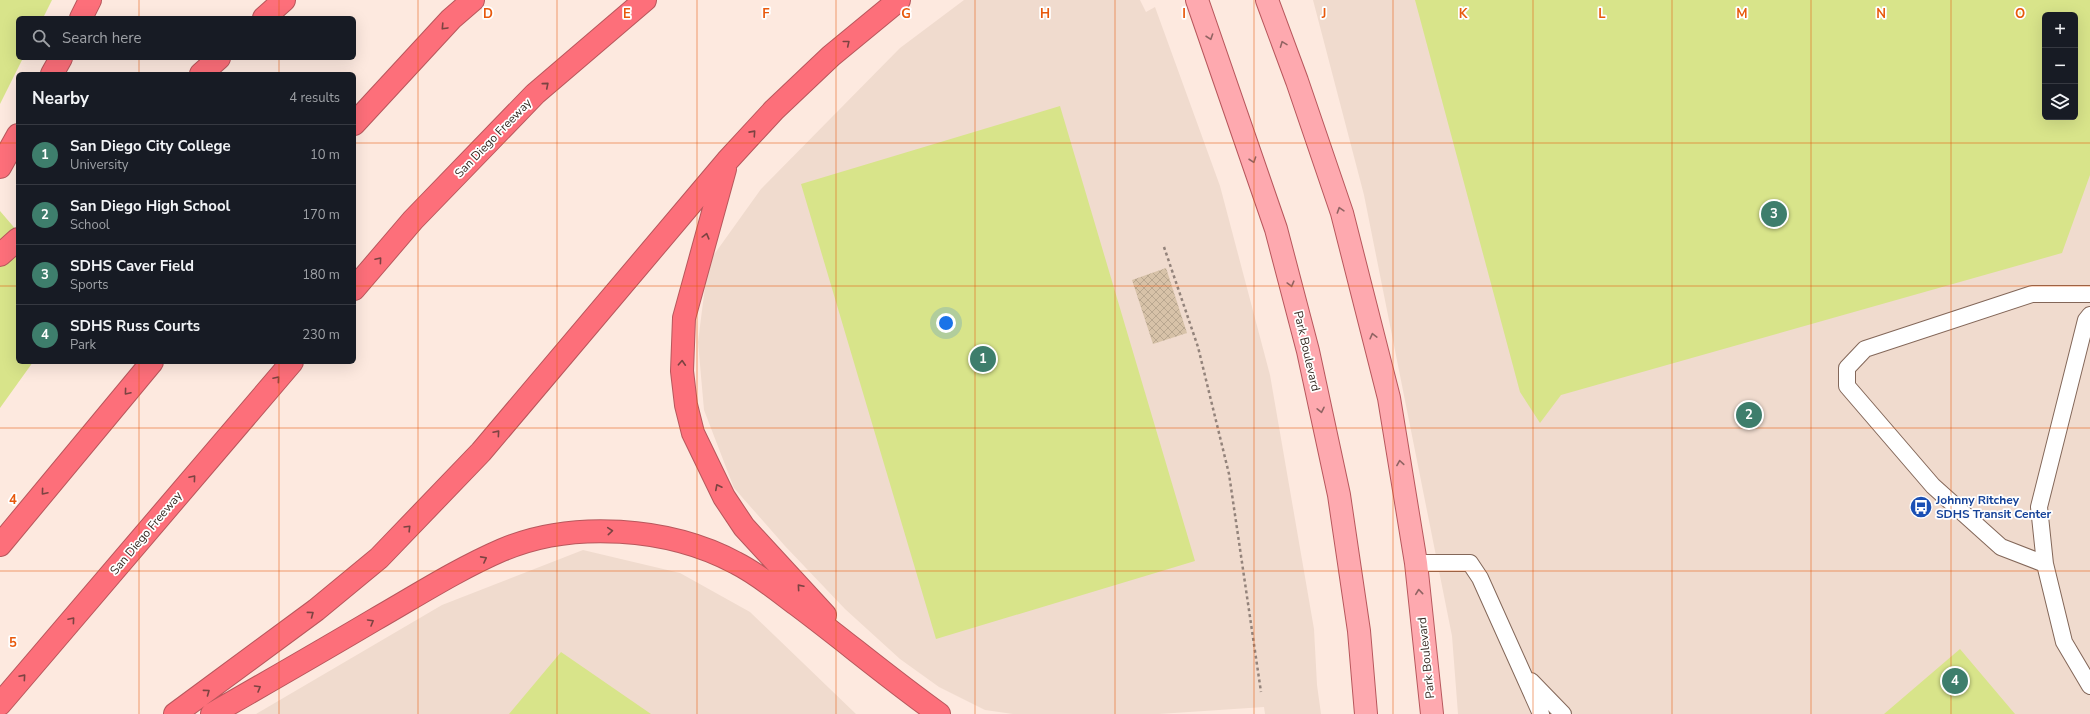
<!DOCTYPE html>
<meta charset="utf-8">
<style>
:root{--surface:#171b24;--page:#242831;--text:#f1f3f6;--muted:#9ea1a6;--line:#363941;--accent:#3e7e6c}
body{margin:0;font-family:"Nunito Sans",sans-serif;background:var(--page);color:var(--text)}
.controls{position:absolute;right:12px;top:12px;display:grid;overflow:hidden;border-radius:6px;box-shadow:0 4px 16px #0002}
.controls button{width:36px;height:36px;display:grid;place-items:center;padding:0;border:0;border-bottom:1px solid var(--line);background:var(--surface);color:var(--text);font:20px sans-serif}
.you{position:absolute;left:946px;top:323px;width:14px;height:14px;margin:-10px;border:3px solid #fff;border-radius:50%;background:#1a73e8;box-shadow:0 0 0 6px #1a73e833}
.badge{display:grid;place-items:center;width:26px;height:26px;border-radius:50%;background:var(--accent);color:#fff;font-size:13px;font-weight:700}
.pin{position:absolute;translate:-50% -50%;border:2px solid #fff;box-shadow:0 1px 4px #0006}
.list{margin:0;padding:0;list-style:none}
h2{display:flex;justify-content:space-between;align-items:center;height:52px;margin:0;padding:0 16px;font-size:17px}
h2 small{font-size:13px;font-weight:400;color:var(--muted)}
.list li{display:grid;grid-template-columns:26px 1fr auto;gap:12px;align-items:center;box-sizing:border-box;height:60px;padding:0 16px;border-top:1px solid var(--line)}
.list b{display:block;font-size:15px;white-space:nowrap}
.list p{margin:0;font-size:13px;white-space:nowrap;color:var(--muted)}
.list em{font-size:13px;font-style:normal;color:var(--muted)}
.icon{flex:none;width:22px;height:22px;fill:none;stroke:currentColor;stroke-width:2;stroke-linecap:round;stroke-linejoin:round}
.map{position:relative;flex:none;width:2090px;height:714px;overflow:hidden}
.search{position:absolute;background:var(--surface);box-shadow:0 4px 16px #0002;left:16px;top:16px;width:340px;height:44px;display:flex;align-items:center;gap:10px;box-sizing:border-box;padding:0 14px;border-radius:6px;color:var(--muted);font-size:15px}
.panel{position:absolute;background:var(--surface);box-shadow:0 4px 16px #0002;left:16px;top:72px;width:340px;height:292px;border-radius:6px}
.map>svg:first-child{display:block}
</style>
<div class="map">
<svg width="2090" height="714" viewBox="0 0 2090 714">
<defs>
<pattern id="building-cross-hatch" width="8" height="8" patternUnits="userSpaceOnUse"><rect width="8" height="8" fill="#d7c2a8"/><path d="M0 0l8 8M0 8l8-8" fill="none" stroke="#b9a790"/></pattern>
</defs>
<rect width="100%" height="100%" fill="#fde9df"/>
<path fill="#f0dbce" fill-rule="evenodd" d="M964 0H1140L1146 12 1155 7 1220 186 1270 375 1314 629 1317 685 1321 714H1265L1264 707 1159 714H1013L985 710 939 687 900 659 845 609 785 546 734 488 704 410 698 342 708 263 761 189 900 48Z
M1313 0H2090V714H1458L1452 636 1364 195ZM2045 15H2075V117H2045Z
M583 550 680 573 750 612 856 714H256L442 605Z"/>
<path fill="#d8e48a" fill-rule="evenodd" d="M0 0H52L43 18H18V58H23L0 104Z
M1415 0H2090V175L2062 253 1561 395 1540 423 1520 392ZM2045 15H2075V117H2045Z
M1060 106 1195 561 936 639 801 184Z
M0 211 18 232V362H33L0 408Z
M1960 649 2015 714H1884Z
M561 652 651 714H509Z"/>
<path fill="url(#building-cross-hatch)" d="M1166 268 1187 333 1153 344 1132 280Z"/>
<g fill="none" stroke-linecap="round" stroke-linejoin="round">
<g stroke="#836759" stroke-width="18">
<path id="lane" d="M2090 315 2086 320 2039 507 2045 564 2064 642 2090 686
M1416 563H1470L1480 578 1541 714
M2045 564 2001 547 1933 486 1847 386V368L1865 349 2032 294H2090
M1531 681 1563 714"/>
</g>
<g stroke="#b8575c" stroke-width="24">
<path id="primary" d="M1197 0 1276 229 1308 351 1339 495 1359 631 1366 714
M1267 0 1297 81 1342 213 1389 398 1416 563 1432 714"/>
</g>
<g stroke="#b8575c" stroke-width="24">
<path id="highway" d="M81 18 90 0
M264 18 284 0
M52 74 61 58
M201 74 219 58
M354 124 451 19 473 0
M0 167 18 135
M725 169 684 318 682 371 686 405 693 433 724 497 744 527 825 615
M0 255 18 239
M354 289 413 220 535 94 645 0
M0 545 152 362
M0 704 292 362
M175 714 316 610 379 558 481 452 727 161 774 110 831 56 899 0
M212 714C266 683 320 652 374 620 416 596 458 569 502 550 572 520 669 527 736 563 758 574 777 590 797 605 845 641 890 679 939 714"/>
</g>
<path stroke="#93837b" stroke-width="2.5" stroke-dasharray="3 3" stroke-linecap="butt" d="M1164 247 1198 347 1229 474 1261 692"/>
<use href="#lane" stroke="#fff" stroke-width="16"/>
<use href="#primary" stroke="#fea9af" stroke-width="22"/>
<use href="#highway" stroke="#fd6f7a" stroke-width="22"/>
</g>
<defs><path id="oneway-chevron" d="M-2-3.5L2.5 0L-2 3.5" fill="none" stroke-width="1.6" stroke-linecap="round" stroke-linejoin="round"/></defs>
<g stroke="#7c4342">
<use href="#oneway-chevron" transform="translate(444 27) rotate(133)"/>
<use href="#oneway-chevron" transform="translate(847 43) rotate(-39)"/>
<use href="#oneway-chevron" transform="translate(546 85) rotate(-40)"/>
<use href="#oneway-chevron" transform="translate(753 133) rotate(-48)"/>
<use href="#oneway-chevron" transform="translate(706 236) rotate(-75)"/>
<use href="#oneway-chevron" transform="translate(379 260) rotate(-50)"/>
<use href="#oneway-chevron" transform="translate(682 363) rotate(-87)"/>
<use href="#oneway-chevron" transform="translate(277 379) rotate(-50)"/>
<use href="#oneway-chevron" transform="translate(127 392) rotate(130)"/>
<use href="#oneway-chevron" transform="translate(497 433) rotate(-49)"/>
<use href="#oneway-chevron" transform="translate(193 478) rotate(-50)"/>
<use href="#oneway-chevron" transform="translate(718 487) rotate(-117)"/>
<use href="#oneway-chevron" transform="translate(44 492) rotate(130)"/>
<use href="#oneway-chevron" transform="translate(408 528) rotate(-46)"/>
<use href="#oneway-chevron" transform="translate(610 531) rotate(-5)"/>
<use href="#oneway-chevron" transform="translate(484 559) rotate(-28)"/>
<use href="#oneway-chevron" transform="translate(800 587) rotate(-131)"/>
<use href="#oneway-chevron" transform="translate(311 614) rotate(-37)"/>
<use href="#oneway-chevron" transform="translate(72 620) rotate(-50)"/>
<use href="#oneway-chevron" transform="translate(371 622) rotate(-30)"/>
<use href="#oneway-chevron" transform="translate(23 677) rotate(-49)"/>
<use href="#oneway-chevron" transform="translate(258 688) rotate(-30)"/>
<use href="#oneway-chevron" transform="translate(207 692) rotate(-36)"/>
</g>
<g stroke="#916463">
<use href="#oneway-chevron" transform="translate(1210 37) rotate(71)"/>
<use href="#oneway-chevron" transform="translate(1283 44) rotate(-111)"/>
<use href="#oneway-chevron" transform="translate(1253 160) rotate(71)"/>
<use href="#oneway-chevron" transform="translate(1340 210) rotate(-108)"/>
<use href="#oneway-chevron" transform="translate(1291 284) rotate(75)"/>
<use href="#oneway-chevron" transform="translate(1373 336) rotate(-104)"/>
<use href="#oneway-chevron" transform="translate(1321 410) rotate(78)"/>
<use href="#oneway-chevron" transform="translate(1400 463) rotate(-99)"/>
<use href="#oneway-chevron" transform="translate(1419 592) rotate(-96)"/>
</g>
<path fill="none" stroke="#e8590c" stroke-width="1" stroke-opacity="0.55" d="M139 0V18M279 0V18M418 0V714M557 0V714M697 0V714M836 0V714M975 0V714M1115 0V714M1254 0V714M1393 0V714M1533 0V714M1672 0V714M1811 0V714M1951 0V714M139 58V74M279 58V74M0 143H18M354 143H2090M0 286H18M354 286H2090M139 362V714M279 362V714M0 428H2090M0 571H2090"/>
<defs>
<g id="bus-disc" transform="scale(1.15)"><circle r="9.5" fill="#1a4fb4" stroke="#fff"/><path d="M-5-6H5V4H4V6H2V4H-2V6H-4V4H-5ZM-3.5-4V0h7V-4ZM-3.5 1.2v1.5H-2V1.2ZM2 1.2v1.5H3.5V1.2Z" fill="#fff"/></g>
</defs>
<g fill-rule="evenodd">
<use href="#bus-disc" x="1921" y="507"/>
</g>
<g text-anchor="middle" dominant-baseline="central" stroke-width="3.5" stroke-linejoin="round" paint-order="stroke">
<g font-size="12" fill="#372b24" stroke="#fff">
<text transform="translate(493 138) rotate(-46)">San Diego Freeway</text>
<text transform="translate(1307 351) rotate(77)">Park Boulevard</text>
<text transform="translate(146 533) rotate(-50)">San Diego Freeway</text>
<text transform="translate(1426 658) rotate(-96)">Park Boulevard</text>
</g>
<g font-size="12" font-weight="bold" fill="#164399" stroke="#fff" text-anchor="start">
<text x="1936" y="500">Johnny Ritchey<tspan x="1936" dy="14">SDHS Transit Center</tspan></text>
</g>
</g>
<g font-size="13" text-anchor="middle" font-weight="bold" fill="#e8590c" stroke="#fff" stroke-width="3.5" stroke-linejoin="round" paint-order="stroke">
<text x="488" y="18">D</text>
<text x="627" y="18">E</text>
<text x="766" y="18">F</text>
<text x="906" y="18">G</text>
<text x="1045" y="18">H</text>
<text x="1184" y="18">I</text>
<text x="1324" y="18">J</text>
<text x="1463" y="18">K</text>
<text x="1602" y="18">L</text>
<text x="1742" y="18">M</text>
<text x="1881" y="18">N</text>
<text x="2020" y="18">O</text>
<text x="13" y="504">4</text>
<text x="13" y="647">5</text>
</g>
</svg>
<div class="controls">
<button>+</button>
<button>−</button>
<button><svg class="icon" aria-label="layers" viewBox="0 0 24 24"><path d="M12 4l9 5-9 5-9-5zM3 14l9 5 9-5"/></svg></button>
</div>
<div class="you"></div>
<div class="pin badge" style="left:983px;top:359px">1</div>
<div class="pin badge" style="left:1749px;top:415px">2</div>
<div class="pin badge" style="left:1774px;top:214px">3</div>
<div class="pin badge" style="left:1955px;top:681px">4</div>
<div class="search"><svg class="icon" aria-label="search" viewBox="0 0 24 24"><circle cx="10" cy="10" r="6"/><path d="M15 15l6 6"/></svg>Search here</div>
<section class="panel">
<h2>Nearby<small>4 results</small></h2>
<ul class="list">
<li><span class="badge">1</span><div><b>San Diego City College</b><p>University</p></div><em>10 m</em></li>
<li><span class="badge">2</span><div><b>San Diego High School</b><p>School</p></div><em>170 m</em></li>
<li><span class="badge">3</span><div><b>SDHS Caver Field</b><p>Sports</p></div><em>180 m</em></li>
<li><span class="badge">4</span><div><b>SDHS Russ Courts</b><p>Park</p></div><em>230 m</em></li>
</ul>
</section>
</div>
